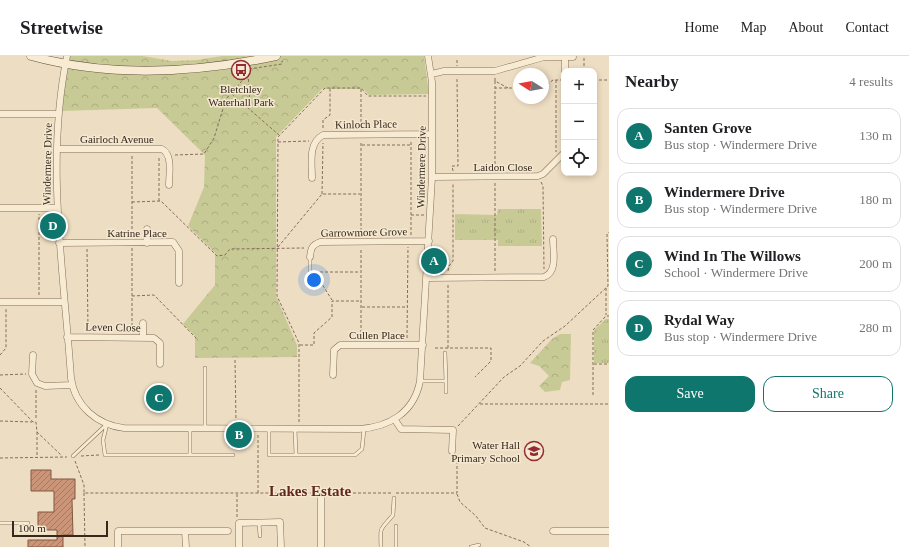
<!DOCTYPE html>
<meta charset="utf-8">
<style>
:root{--surface:#fff;--page:#f2f2f2;--text:#202124;--muted:#757577;--line:#e0e0e0;--accent:#0f766e}
body{margin:0;font-family:Georgia,serif;background:var(--page);color:var(--text)}
.controls{position:absolute;right:12px;top:12px;display:grid;overflow:hidden;border-radius:8px;box-shadow:0 2px 6px #0003}
.controls button{width:36px;height:36px;display:grid;place-items:center;padding:0;border:0;border-bottom:1px solid var(--line);background:var(--surface);color:var(--text);font:20px sans-serif}
.compass{position:absolute;left:513px;top:12px;width:36px;height:36px;border-radius:50%;background:var(--surface);box-shadow:0 2px 6px #0003;rotate:281deg}
.scale{position:absolute;left:12px;bottom:10px;width:96px;box-sizing:border-box;padding-left:4px;border:2px solid #36281d;border-top:0;font-size:11px;line-height:14px;white-space:nowrap;color:#36281d;-webkit-text-stroke:3px #f4e8d1;paint-order:stroke}
.you{position:absolute;left:314px;top:224px;width:14px;height:14px;margin:-10px;border:3px solid #fff;border-radius:50%;background:#1a73e8;box-shadow:0 0 0 6px #1a73e833}
.badge{display:grid;place-items:center;width:26px;height:26px;border-radius:50%;background:var(--accent);color:#fff;font-size:13px;font-weight:700}
.pin{position:absolute;translate:-50% -50%;border:2px solid #fff;box-shadow:0 1px 4px #0006}
.list{margin:0;padding:0;list-style:none}
h2{display:flex;justify-content:space-between;align-items:center;height:52px;margin:0;padding:0 16px;font-size:17px}
h2 small{font-size:13px;font-weight:400;color:var(--muted)}
.list li{display:grid;grid-template-columns:26px 1fr auto;gap:12px;align-items:center;box-sizing:border-box;height:56px;margin:0 8px 8px;padding:0 8px;border:1px solid var(--line);border-radius:12px}
.list b{display:block;font-size:15px;white-space:nowrap}
.list p{margin:0;font-size:13px;white-space:nowrap;color:var(--muted)}
.list em{font-size:13px;font-style:normal;color:var(--muted)}
.actions{display:flex;gap:8px;padding:12px 16px}
.actions a{flex:1;padding:9px 0;border:1px solid var(--accent);border-radius:12px;text-align:center;font-size:14px;color:var(--accent)}
.actions .main{background:var(--accent);color:#fff}
.icon{flex:none;width:22px;height:22px;fill:none;stroke:currentColor;stroke-width:2;stroke-linecap:round;stroke-linejoin:round}
.map{position:relative;flex:none;width:609px;height:491px;overflow:hidden}
header{display:flex;align-items:center;gap:24px;box-sizing:border-box;height:56px;padding:0 20px;background:var(--surface);border-bottom:1px solid var(--line)}
header strong{font-size:19px}
nav{display:flex;gap:22px;margin-inline-start:auto;font-size:14px}
main{display:flex}
aside{flex:1;background:var(--surface)}
.map>svg:first-child{display:block}
</style>
<header>
<strong>Streetwise</strong>
<nav><a>Home</a><a>Map</a><a>About</a><a>Contact</a></nav>
</header>
<main>
<div class="map">
<svg width="609" height="491" viewBox="0 0 609 491">
<defs>
<pattern id="grass-tufts" width="24" height="20" patternUnits="userSpaceOnUse"><rect width="24" height="20" fill="#c8ca96"/><path d="M3 7l-1-3M5 7V3M7 7l1-3M15 17l-1-3M17 17v-4M19 17l1-3" fill="none" stroke="#acae81"/></pattern>
<pattern id="forest-crowns" width="20" height="18" patternUnits="userSpaceOnUse"><rect width="20" height="18" fill="#c8ca96"/><path d="M2 6a3 3 0 1 1 6 0M12 15a3 3 0 1 1 6 0" fill="none" stroke="#acae81"/></pattern>
<pattern id="building-hatch" width="6" height="6" patternUnits="userSpaceOnUse"><rect width="6" height="6" fill="#ca9578"/><path d="M-1 1l2-2M0 6l6-6M5 7l2-2" fill="none" stroke="#a57a62"/></pattern>
</defs>
<rect width="100%" height="100%" fill="#edddc2"/>
<path fill="url(#grass-tufts)" d="M498 153H541L542 190H498V184H455V158L497 159Z
M606 263H609V307H594V274Z"/>
<path fill="url(#forest-crowns)" d="M70 0H143L172 5 197 4 222 0H424L429 38 369 39 363 33H322L276 81V240L297 289V301L195 302V280L183 268 215 229V197L188 170 204 131 205 99 157 52 61 55Z
M560 278H571L570 324 562 326 560 334 545 336 539 330 549 320 539 310 530 307 552 283Z"/>
<path fill="url(#building-hatch)" stroke="#845640" d="M31 414H51V423H75V443H72L73 479H63V491H28V484H57V474H38V456H54V435H31Z"/>
<g fill="none" stroke-linecap="round" stroke-linejoin="round">
<g stroke="#866e59" stroke-width="4">
<path id="lane" d="M310 217V201
M420 325H446L445 297
M446 325V336
M205 373V312
M269 373V399H355L362 393 364 373
M295 373 296 399
M190 399H233
M73 400 107 368 103 384 105 399H190V373
M0 467H28
M259 467 260 480
M396 470V491
M381 491C380 469 380 475 393 459L394 442
M471 491 479 489"/>
</g>
<g stroke="#866e59" stroke-width="7">
<path id="street" d="M67 0C45 107 64 215 71 322 75 350 97 369 124 372L359 373C389 371 414 357 420 325L432 121V26L428 0
M565 1V15
M432 18 444 15H495L544 1H573
M0 58H58
M57 93H162C173 99 169 118 169 129
M432 121 538 120 543 118 564 97
M312 122C312 107 308 87 323 79L432 78
M0 152H57
M147 173V187
M59 187 173 186 179 195V227
M310 201C311 192 312 189 320 186L429 185
M427 222 544 221C558 216 553 195 553 183
M0 246H64
M67 281 154 282 160 287V308
M143 282V267
M33 299 32 318 37 327 45 330 72 329
M333 319 334 294 340 289H423
M395 364 401 373 453 374 452 395
M321 437V491
M185 475H228
M553 475H609
M118 491V475H185L186 491
M239 491V467L280 466 281 491"/>
</g>
<g stroke="#674f3d" stroke-width="9">
<path id="secondary" d="M31 0C111 22 196 17 276 0"/>
</g>
<path stroke="#866e59" stroke-width="1" stroke-dasharray="3 2" stroke-linecap="butt" d="M457 4V10
M248 13 250 53
M249 13 282 8V5
M584 15V0
M495 22V25L508 32
M556 24V96
M594 24H609
M495 25V32
M543 32 553 24H564
M361 33V72
M232 38 279 79
M323 72V64L330 59V32
M278 86 309 85
M362 89H410
M175 99 204 98 214 82 226 43 248 18
M132 100V181
M495 113V32H519
M453 115 452 110H458L457 21
M541 126 543 130 544 213
M322 138 323 87
M159 145V100
M132 146 161 145 217 200 225 199 230 193 304 192
M411 159H424
M411 179V84
M361 180V85
M278 191 322 138H360
M87 193 88 274
M448 215 449 210 453 205V128
M495 215V126
M320 216H360
M320 225 332 244
M606 232V259
M39 239V158
M132 240 154 239 196 282
M362 251H406
M132 275V192
M361 282V193
M407 282 408 191
M300 289H314V277L332 261V245H360
M435 292H491V305L475 321
M448 292V228
M0 299 6 292V253
M235 304 236 366
M594 308H609
M0 319 26 318
M0 332 33 366H36L37 376 62 400
M36 334V364
M593 339V274L606 260H609
M480 348H609
M0 365 32 366
M299 366V287L277 240 278 81 325 32H361L368 40H426
M458 370 504 321 520 310 543 285 565 270 608 230 607 178 609 176
M37 376V400
M258 379V437
M81 400 99 399
M0 402 67 401
M75 405 84 429V437H315
M84 437 85 491
M328 437H393
M396 437H457V399
M457 438 460 446 476 460 485 472 524 486 531 491
M237 461V438"/>
<use href="#lane" stroke="#f8ebd4" stroke-width="3"/>
<use href="#street" stroke="#f8ebd4" stroke-width="6"/>
<use href="#secondary" stroke="#f8ebd4" stroke-width="8"/>
</g>
<defs>
<g id="bus-ring" transform="scale(1)"><circle r="9.5" fill="#f4e8d1" stroke="#932b33" stroke-width="1.5"/><path d="M-5-6H5V4H4V6H2V4H-2V6H-4V4H-5ZM-3.5-4V0h7V-4ZM-3.5 1.2v1.5H-2V1.2ZM2 1.2v1.5H3.5V1.2Z" fill="#932b33"/></g>
<g id="school-ring" transform="scale(1)"><circle r="9.5" fill="#f4e8d1" stroke="#932b33" stroke-width="1.5"/><path d="M0-5L7-2L0 1L-7-2ZM-4 1L0 2.5L4 1V4Q0 6-4 4Z" fill="#932b33"/></g>
</defs>
<g fill-rule="evenodd">
<use href="#bus-ring" x="241" y="14"/>
<use href="#school-ring" x="534" y="395"/>
</g>
<g text-anchor="middle" dominant-baseline="central" stroke-width="3" stroke-linejoin="round" paint-order="stroke">
<g font-size="11" fill="#36281d" stroke="#f4e8d1">
<text x="241" y="33">Bletchley<tspan x="241" dy="13">Waterhall Park</tspan></text>
<text x="520" y="389" text-anchor="end">Water Hall<tspan x="520" dy="13">Primary School</tspan></text>
</g>
<g font-size="11" fill="#36281d" stroke="#f4e8d1">
<text transform="translate(366 68) rotate(-1)">Kinloch Place</text>
<text x="117" y="83">Gairloch Avenue</text>
<text transform="translate(47 108) rotate(-89)">Windermere Drive</text>
<text transform="translate(421 111) rotate(-89)">Windermere Drive</text>
<text x="503" y="111">Laidon Close</text>
<text transform="translate(364 176) rotate(-1)">Garrowmore Grove</text>
<text x="137" y="177">Katrine Place</text>
<text transform="translate(113 271) rotate(1)">Leven Close</text>
<text x="377" y="279">Cullen Place</text>
</g>
<g font-size="15" font-weight="bold" fill="#61271e" stroke="#f4e8d1">
<text x="310" y="435">Lakes Estate</text>
</g>
</g>
</svg>
<div class="controls">
<button>+</button>
<button>−</button>
<button><svg class="icon" aria-label="locate" viewBox="0 0 24 24"><circle cx="12" cy="12" r="6"/><path d="M12 2v4M12 18v4M2 12h4M18 12h4"/></svg></button>
</div>
<svg class="compass" viewBox="-18 -18 36 36"><path d="M0-13l5 13h-10z" fill="#e53935"/><path d="M0 13l5-13h-10z" fill="#757577"/></svg>
<div class="scale">100 m</div>
<div class="you"></div>
<div class="pin badge" style="left:434px;top:205px">A</div>
<div class="pin badge" style="left:239px;top:379px">B</div>
<div class="pin badge" style="left:159px;top:342px">C</div>
<div class="pin badge" style="left:53px;top:170px">D</div>
</div>
<aside>
<h2>Nearby<small>4 results</small></h2>
<ul class="list">
<li><span class="badge">A</span><div><b>Santen Grove</b><p>Bus stop · Windermere Drive</p></div><em>130 m</em></li>
<li><span class="badge">B</span><div><b>Windermere Drive</b><p>Bus stop · Windermere Drive</p></div><em>180 m</em></li>
<li><span class="badge">C</span><div><b>Wind In The Willows</b><p>School · Windermere Drive</p></div><em>200 m</em></li>
<li><span class="badge">D</span><div><b>Rydal Way</b><p>Bus stop · Windermere Drive</p></div><em>280 m</em></li>
</ul>
<div class="actions"><a class="main">Save</a><a>Share</a></div>
</aside>
</main>
